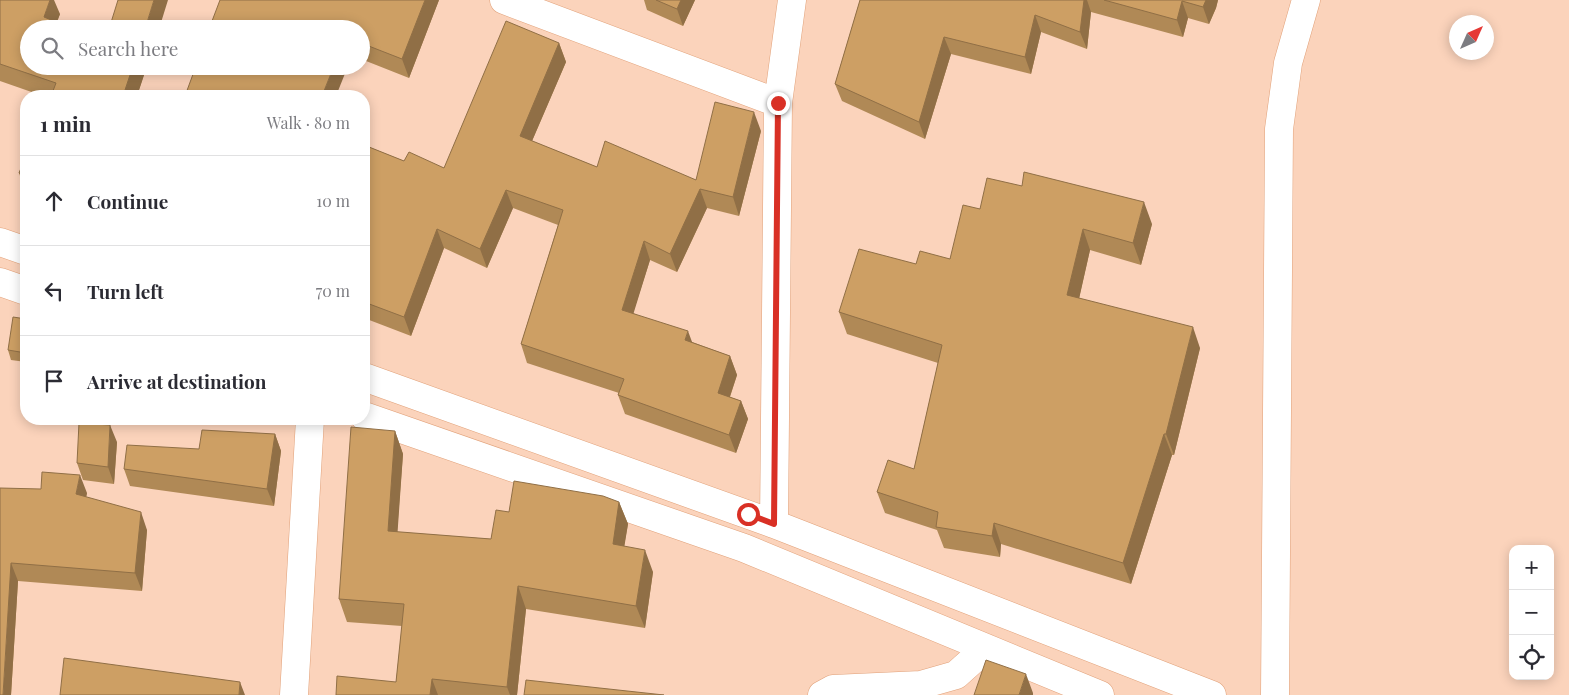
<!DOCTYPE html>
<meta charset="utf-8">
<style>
:root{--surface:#fff;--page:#f7f7f7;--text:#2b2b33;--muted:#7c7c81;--line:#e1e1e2}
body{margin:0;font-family:"Playfair Display",serif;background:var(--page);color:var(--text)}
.controls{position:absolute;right:15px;bottom:15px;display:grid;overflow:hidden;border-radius:10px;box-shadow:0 2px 12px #0003}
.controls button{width:45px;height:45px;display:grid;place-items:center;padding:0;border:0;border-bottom:1px solid var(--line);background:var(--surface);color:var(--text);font:25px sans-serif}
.compass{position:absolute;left:1449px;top:15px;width:45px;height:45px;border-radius:50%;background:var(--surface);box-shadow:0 2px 12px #0003;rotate:45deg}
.stop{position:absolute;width:15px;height:15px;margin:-11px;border:4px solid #d93025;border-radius:50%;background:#fff}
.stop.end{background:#d93025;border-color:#fff;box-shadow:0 1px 5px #0008}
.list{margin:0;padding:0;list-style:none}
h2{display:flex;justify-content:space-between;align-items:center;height:65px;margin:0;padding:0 20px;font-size:21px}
h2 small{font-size:16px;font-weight:400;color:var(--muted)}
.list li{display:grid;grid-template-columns:32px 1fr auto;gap:15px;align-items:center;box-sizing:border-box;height:90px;padding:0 20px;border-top:1px solid var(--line)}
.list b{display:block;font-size:19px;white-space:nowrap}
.list em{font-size:16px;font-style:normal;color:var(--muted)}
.icon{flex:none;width:28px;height:28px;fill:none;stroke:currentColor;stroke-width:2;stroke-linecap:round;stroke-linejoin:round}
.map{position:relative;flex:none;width:1569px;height:695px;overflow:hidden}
.search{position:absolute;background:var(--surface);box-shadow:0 2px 12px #0003;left:20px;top:20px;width:350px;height:55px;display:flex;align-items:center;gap:12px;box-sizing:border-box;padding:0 18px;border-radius:28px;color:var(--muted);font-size:19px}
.panel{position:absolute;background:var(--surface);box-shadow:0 2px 12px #0003;left:20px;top:90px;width:350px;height:335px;border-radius:20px}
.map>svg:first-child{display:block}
</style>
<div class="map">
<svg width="1569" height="695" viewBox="0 0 1569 695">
<rect width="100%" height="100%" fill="#fbd3bb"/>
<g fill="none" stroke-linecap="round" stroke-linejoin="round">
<g stroke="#e1a179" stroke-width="29">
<path id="minor" d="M504 0 778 103
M0 242 26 251
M0 282 26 291
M364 377 774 524 1212 695
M364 416 744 548 1100 695
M774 524 778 103 792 0
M294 695 310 419
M822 695 833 689 921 685 956 675 986 648
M1275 695 1279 129 1288 63 1306 0"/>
</g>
<use href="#minor" stroke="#fff" stroke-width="28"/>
</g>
<path fill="#b08956" d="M0 0 60 14 57 22 29 66H147L137 96H43L0 81Z
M439 0 409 78 361 59V29Z
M644 0H695L683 26 647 10Z
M860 0H1218L1216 8 1209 24 1188 18 1183 37 1091 12 1087 49 1041 32 1031 74 951 54 925 139 842 101 835 84Z
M559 43 566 62 532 141 597 167 696 180 761 131 739 216 707 208 677 272 650 260 633 313 692 342 730 356 737 375 730 397 741 401 748 419 736 453 625 414 618 395 619 393 527 363 521 344 558 225 513 208 487 268 444 248 411 336 364 318V145L404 161 444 168Z
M26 156V193L19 173Z
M980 209 1152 224 1141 265 1090 250 1079 298 1200 348 1174 455H1172L1131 584 1001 544 1000 557 944 548 937 530 885 513 877 492 914 469 938 363 847 334 839 312 916 264 950 259Z
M26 319V362L11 360 8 350Z
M395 431 403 454 397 532 491 539 509 512 619 502 628 524 624 546 653 572 645 628 526 609 517 695H336L396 682 402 626 347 622 339 599Z
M275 434 281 451 274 506 130 486 124 469 199 449Z
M117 442 114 484 83 480 77 463Z
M0 488 87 493 86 497 147 530 142 591 18 581 11 695Z"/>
<path fill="#906f46" d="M50 0H54L60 14 54 29 44 17Z
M154 0H168L159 29H145Z
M425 0H439L409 78 402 59Z
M681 0H695L683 26 677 9Z
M1084 0H1087L1091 12 1087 49 1080 32Z
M1206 0H1218L1216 8 1209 24 1203 7Z
M1182 1 1188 18 1183 37 1177 20Z
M1035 15 1041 32 1031 74 1025 57Z
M944 37 951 54 925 139 919 122Z
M559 43 566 62 526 155 520 136Z
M133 66H147L137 96H123Z
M334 66H348L336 96H322Z
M754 112 761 131 739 216 733 197Z
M700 189 707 208 677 272 670 254Z
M506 190 513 208 487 268 480 249Z
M1144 202 1152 224 1141 265 1133 243Z
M437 229 444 248 411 336 404 317Z
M1083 229 1090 250 1075 317 1067 295Z
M644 241 650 260 629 328 622 310Z
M1193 327 1200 348 1174 455 1166 434Z
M688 331 695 350 685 340Z
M730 356 737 375 725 411 718 393Z
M741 401 748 419 736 453 729 435Z
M110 425 117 442 114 484 108 467Z
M395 431 403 454 396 554 388 531Z
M275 434 281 451 274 506 267 489Z
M1164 434 1172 455 1131 584 1123 563Z
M80 475 87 493 83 512 76 494Z
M619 502 628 524 621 567 613 544Z
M141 512 147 530 142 591 135 573Z
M994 523 1001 544 1000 557 992 536Z
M645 550 653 572 645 628 636 606Z
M11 563 18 581 11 695H3Z
M518 586 526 609 517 695H510L507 687Z
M1026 674 1033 693V695H1019Z
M432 679 438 695H430Z
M240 682 245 695H239Z"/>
<path fill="#cd9f64" stroke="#906f46" d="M0 0H50L44 17 73 29H29V66H133L123 96H51L56 83 0 64Z
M118 0H154L145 29H109Z
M220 0H425L402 59 361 43V29H209Z
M656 0H681L677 9Z
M860 0H1084L1080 32 1035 15 1025 57 944 37 919 122 835 84Z
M1104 0H1206L1203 7 1182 1 1177 20Z
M506 21 559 43 520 136 597 167 605 141 696 180 715 102 754 112 733 197 700 189 670 254 644 241 622 310 688 331 685 340 730 356 718 393 741 401 729 435 618 395 624 379 521 344 563 210 506 190 480 249 437 229 404 317 364 302V145L404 161 409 152 444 168Z
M196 66H334L322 96H185Z
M26 156V176L19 173Z
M1024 172 1144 202 1133 243 1083 229 1067 295 1193 327 1166 434H1164L1123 563 994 523 992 536 936 527 938 512 877 492 888 460 914 469 942 345 839 312 859 249 916 264 920 251 950 259 963 205 980 209 987 178 1022 186Z
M13 317 26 319V353L8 350Z
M79 423 110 425 108 467 77 463Z
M351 427 395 431 388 531 491 539 496 510 509 512 514 481 603 496 619 502 613 544 645 550 636 606 518 586 507 687 432 679 430 695H336L337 676 396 682 404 604 339 599Z
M202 430 275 434 267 489 124 469 127 445 199 449Z
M42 472 80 475 76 494 141 512 135 573 11 563 3 695H0V488L41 489Z
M64 658 240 682 239 695H60Z
M986 660 1026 674 1019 695H974Z
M526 680 664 695H524Z"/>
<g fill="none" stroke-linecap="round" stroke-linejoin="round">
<path stroke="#d93025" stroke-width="6" d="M748 514 774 524 778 103"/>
</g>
</svg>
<div class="controls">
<button>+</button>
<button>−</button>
<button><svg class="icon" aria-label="locate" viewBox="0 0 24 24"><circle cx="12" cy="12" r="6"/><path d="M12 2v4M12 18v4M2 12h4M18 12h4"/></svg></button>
</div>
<svg class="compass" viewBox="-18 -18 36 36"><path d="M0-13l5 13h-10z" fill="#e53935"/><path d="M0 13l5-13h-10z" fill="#7c7c81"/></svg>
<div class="stop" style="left:748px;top:514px"></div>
<div class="stop end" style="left:778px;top:103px"></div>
<div class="search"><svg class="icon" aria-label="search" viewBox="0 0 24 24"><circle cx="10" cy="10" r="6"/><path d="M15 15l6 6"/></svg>Search here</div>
<section class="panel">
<h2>1 min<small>Walk · 80 m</small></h2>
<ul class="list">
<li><svg class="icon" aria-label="ahead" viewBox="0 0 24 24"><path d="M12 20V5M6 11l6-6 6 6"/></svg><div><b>Continue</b></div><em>10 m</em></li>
<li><svg class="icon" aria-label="left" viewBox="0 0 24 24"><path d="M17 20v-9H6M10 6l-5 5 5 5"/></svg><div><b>Turn left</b></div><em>70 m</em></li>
<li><svg class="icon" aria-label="arrive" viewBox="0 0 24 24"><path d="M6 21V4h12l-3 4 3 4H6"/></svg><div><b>Arrive at destination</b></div></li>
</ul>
</section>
</div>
